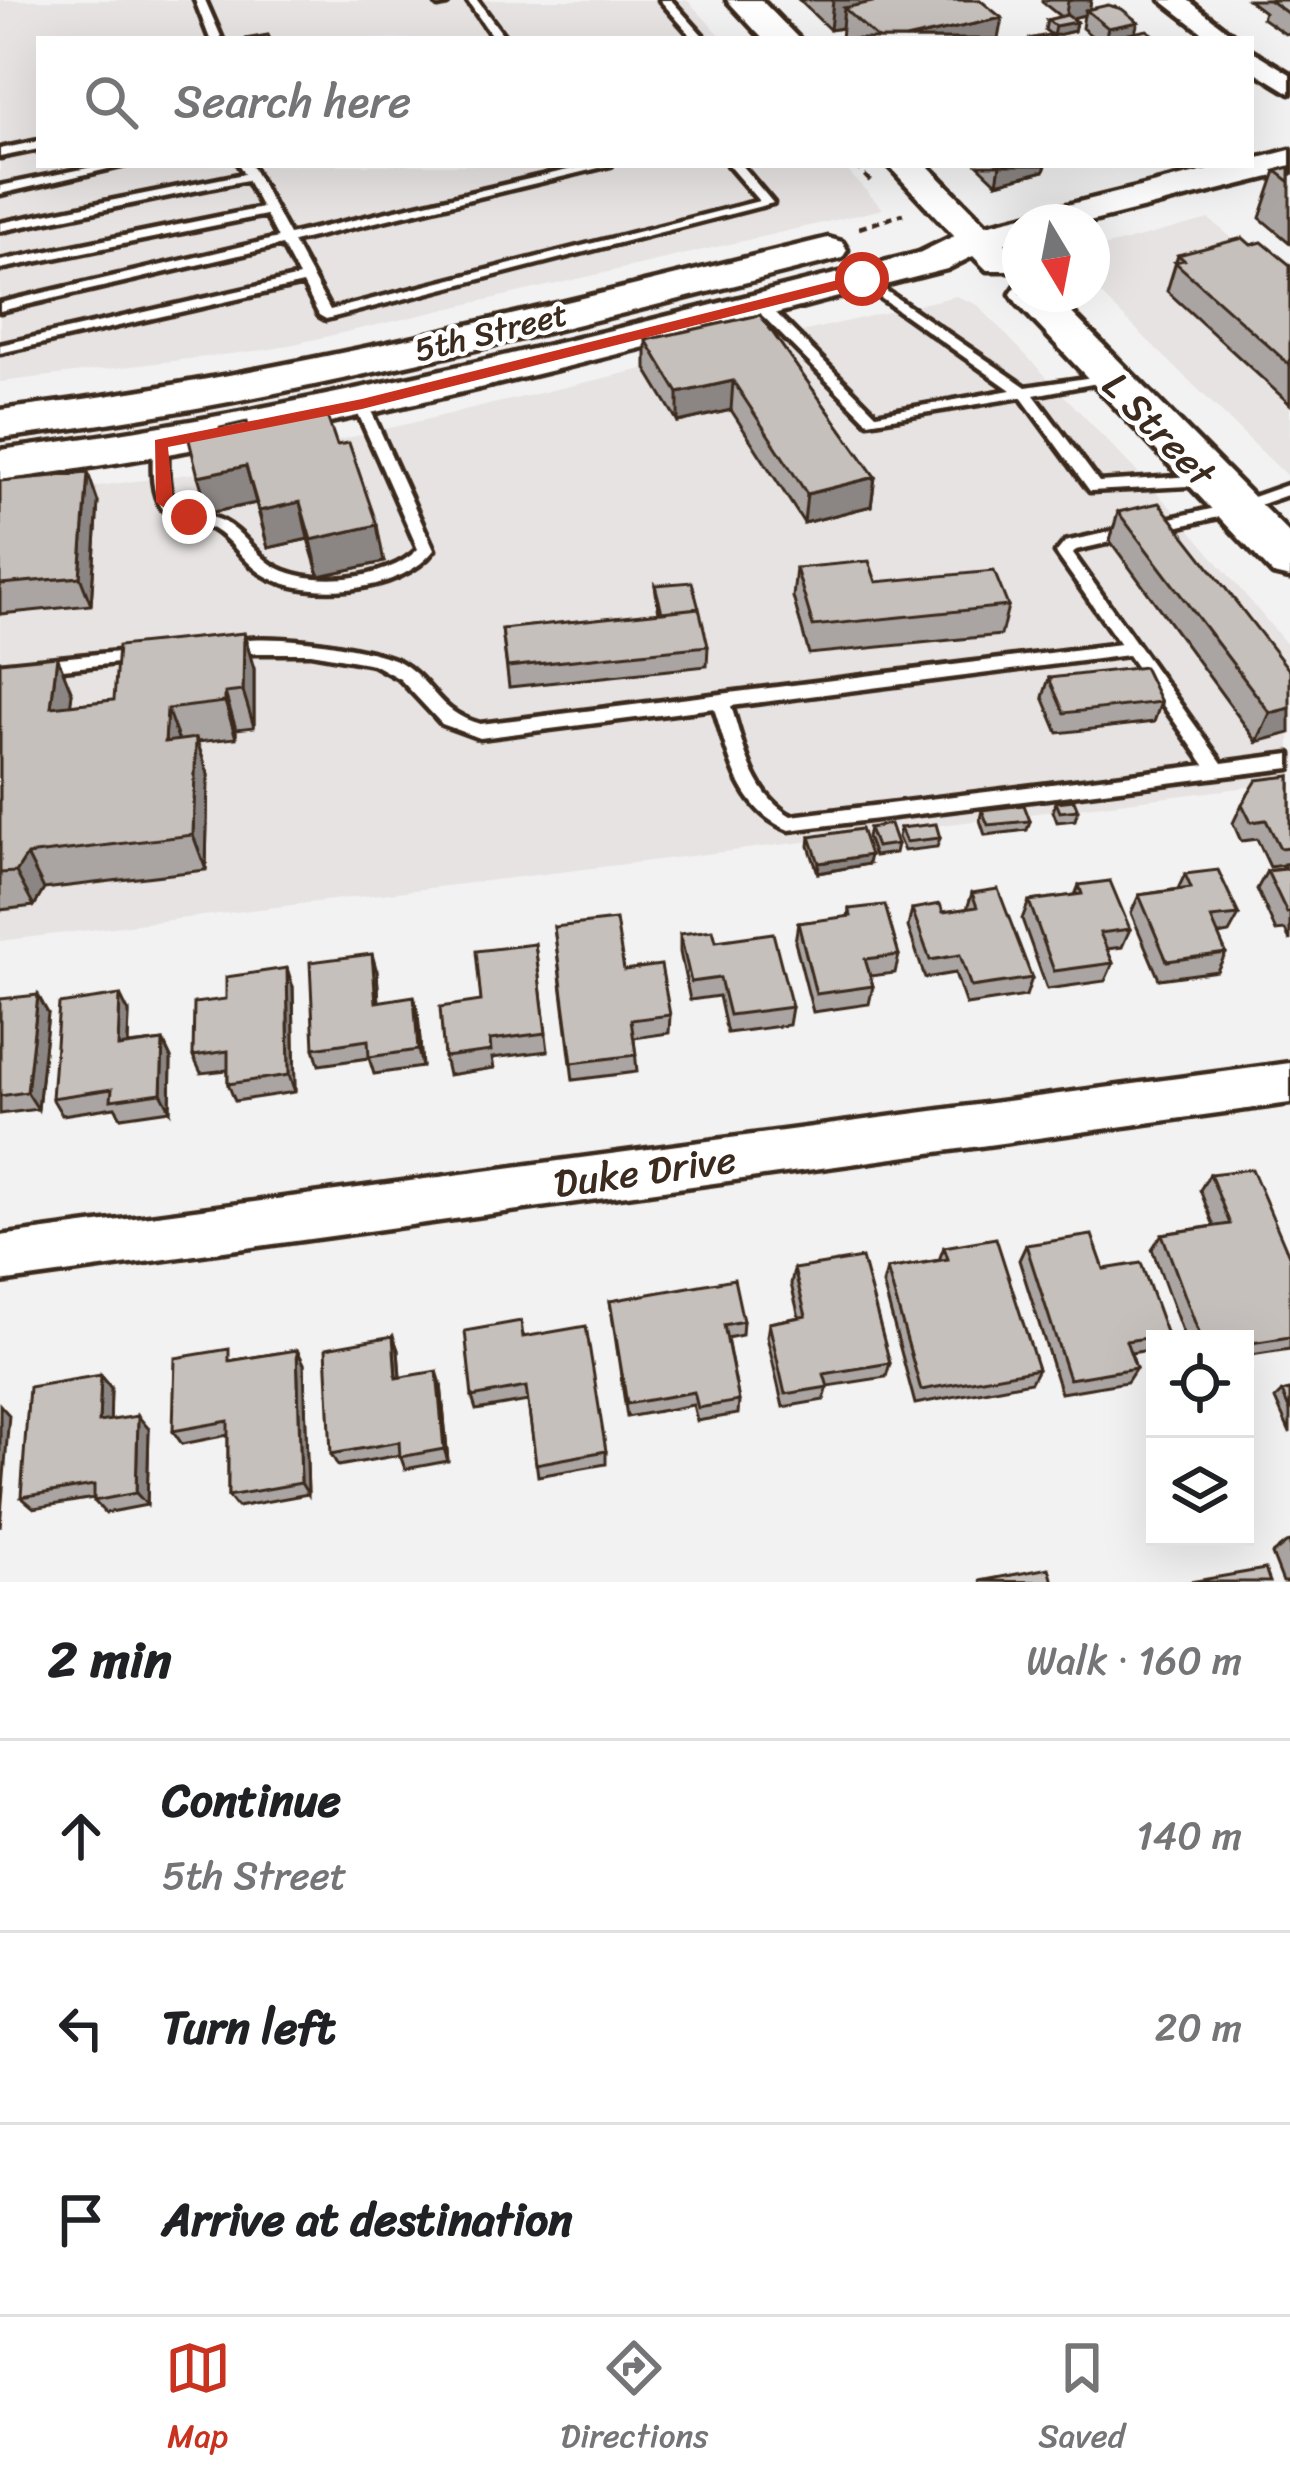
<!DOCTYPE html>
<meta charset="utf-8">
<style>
:root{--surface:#fff;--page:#f2f2f2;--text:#202124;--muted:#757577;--line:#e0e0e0;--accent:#c8321e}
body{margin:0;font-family:Sriracha,sans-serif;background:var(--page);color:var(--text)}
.controls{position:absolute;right:36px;bottom:36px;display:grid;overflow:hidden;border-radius:0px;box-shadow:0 12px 48px #0002}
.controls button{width:108px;height:108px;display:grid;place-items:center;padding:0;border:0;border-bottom:3px solid var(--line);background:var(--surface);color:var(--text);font:60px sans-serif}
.compass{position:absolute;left:1002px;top:204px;width:108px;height:108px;border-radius:50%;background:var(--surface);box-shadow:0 12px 48px #0002;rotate:170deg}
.stop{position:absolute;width:36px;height:36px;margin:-27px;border:9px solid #c8321e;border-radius:50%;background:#fff}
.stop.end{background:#c8321e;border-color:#fff;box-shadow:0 3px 12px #0008}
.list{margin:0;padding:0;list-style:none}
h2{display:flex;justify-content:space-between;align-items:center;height:156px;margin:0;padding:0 48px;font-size:51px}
h2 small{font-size:39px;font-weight:400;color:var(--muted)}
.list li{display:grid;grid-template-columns:78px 1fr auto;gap:36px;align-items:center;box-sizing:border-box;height:192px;padding:0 48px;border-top:3px solid var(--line)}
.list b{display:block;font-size:45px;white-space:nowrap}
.list p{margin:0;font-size:39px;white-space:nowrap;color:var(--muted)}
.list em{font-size:39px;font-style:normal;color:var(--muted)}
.icon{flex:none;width:66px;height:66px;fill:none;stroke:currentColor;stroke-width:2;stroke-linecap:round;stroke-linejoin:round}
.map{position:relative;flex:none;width:1290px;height:1582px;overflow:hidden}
.search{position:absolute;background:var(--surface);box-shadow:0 12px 48px #0002;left:36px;right:36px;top:36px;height:132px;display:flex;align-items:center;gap:30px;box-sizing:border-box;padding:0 42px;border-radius:0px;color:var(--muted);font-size:45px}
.sheet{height:732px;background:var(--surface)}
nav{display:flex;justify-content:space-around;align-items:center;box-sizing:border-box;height:168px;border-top:3px solid var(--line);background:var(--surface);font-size:33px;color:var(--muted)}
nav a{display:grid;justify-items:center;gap:6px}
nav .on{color:var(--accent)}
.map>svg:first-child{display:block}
</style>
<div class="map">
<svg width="1290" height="1582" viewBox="0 0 1290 1582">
<rect width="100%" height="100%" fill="#f3f2f2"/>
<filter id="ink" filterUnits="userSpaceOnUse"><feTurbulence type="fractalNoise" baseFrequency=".00833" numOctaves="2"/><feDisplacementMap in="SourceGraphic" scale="24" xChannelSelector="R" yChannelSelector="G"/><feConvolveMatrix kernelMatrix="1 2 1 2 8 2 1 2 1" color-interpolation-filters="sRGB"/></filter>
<g filter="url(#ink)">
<path fill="#e6e3e2" d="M0 0H687L724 39H39V165H842L883 209 272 349 0 382Z
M1209 219 1290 286V479L1092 286V250Z
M956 296 978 305 1175 512 1290 648V782L0 941V499L197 473Z"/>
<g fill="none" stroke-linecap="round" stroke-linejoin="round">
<g stroke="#3b2a1e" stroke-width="9">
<path id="lane" d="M195 0H205L222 39H210Z
M434 0H444L447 4 438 6Z
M467 0H477L506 39H494Z
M660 0H671L706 39H694Z
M39 141V149L0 157V149Z
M102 165H125L0 194V186Z
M239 165H251L289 235 589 165H611L293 242 330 310 759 201 728 165H741L773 203 326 319 319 315 303 284 0 353V345L299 277 282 245 0 311V303L278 238 266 215 0 269V261L262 208 247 180 0 231V223L244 174Z
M863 275 1026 387 1113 374V380L1034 395 1099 482 1208 475 1216 480 1208 485 1090 491 1021 397 868 422 755 308V302H765L876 414 1011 390 858 282V276Z
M361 400 368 404 434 550C401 593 306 602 261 573 243 561 232 540 213 529 197 521 174 523 162 508 150 490 153 464 153 444L160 439 167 444C168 461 165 484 173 499 182 516 207 513 222 521 242 531 253 551 271 564 307 589 388 581 418 549L354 404Z
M1290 484V494L1236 513 1076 550 1073 554 1222 763 1290 754V768L789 830C738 810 729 755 714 708L480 738 442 724 400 679 373 664 311 653H226L218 647C242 627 371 646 400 662 434 682 436 712 480 724L1120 644 1056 553 1065 542 1233 504ZM1128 655 1205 765 791 816C751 793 744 746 731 706Z
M138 650 144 652 146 656 144 660 0 676V664Z"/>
</g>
<g stroke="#3b2a1e" stroke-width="9">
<path id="street" d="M1161 0H1188L1238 39H1211Z
M1251 50 1290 74V93L1251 69Z
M1290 1063V1103L0 1282V1236Z"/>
</g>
<g stroke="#3b2a1e" stroke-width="9">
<path id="secondary" d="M727 0H761L799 39H763Z
M1290 150V172L1089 222H1020V239L1005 243 1020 261 1015 270H987L973 256 947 269C633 349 322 438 0 480V450C313 411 614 329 919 253L954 236 888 165H927L986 225 1229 165H1251V160Z
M828 238 842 242 847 250 842 258C563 328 286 403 0 438V410C281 377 553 305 828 238Z
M1017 285 1020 294H1053L1290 534V578L1273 574 1017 303 1011 294Z"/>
</g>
<path stroke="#3b2a1e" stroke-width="4.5" stroke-dasharray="8 6" stroke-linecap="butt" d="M855 165 871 182
M859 228 903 214"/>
<use href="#lane" fill="#fff" fill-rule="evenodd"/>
<use href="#street" fill="#fff" fill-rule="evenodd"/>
<use href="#secondary" fill="#fff" fill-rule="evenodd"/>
</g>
<path fill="#aaa5a3" stroke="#3b2a1e" stroke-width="3" d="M799 0H980L998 39H841L842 28 830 30Z
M1042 0H1091L1089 9 1135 32 1160 39H1095L1082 28 1084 15 1071 18 1076 22 1074 31 1053 36 1045 30 1047 20 1061 17 1042 2Z
M1248 0H1290V33L1285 34 1262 18 1264 12Z
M978 165H1046L1044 171 997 183Z
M1290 167V243L1260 218 1276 171Z
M1251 245 1290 265V404L1167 291 1178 255Z
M760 315 875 477 871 506 804 523 731 410 678 422 646 369V340Z
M249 429 337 445 384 562 319 576 308 539 268 548 256 503 209 513 222 434Z
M0 481 98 502 91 605 0 614Z
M1118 512 1290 671 1257 742 1110 541Z
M796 568 1008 606 1001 635 809 654 793 597Z
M655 585 708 646 707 666 509 687 502 629 659 613Z
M0 662 72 693 70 705 114 700 254 669V727L236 729V738L197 742 208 774 206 870 44 889 34 906 0 910Z
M1049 678 1161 702 1154 722 1058 733 1043 697Z
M1290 776V941L1285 930 1276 931 1257 889 1267 871 1281 869 1283 865 1270 867 1257 839 1241 841 1233 823 1242 804Z
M1056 802 1078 810 1075 820 1057 822 1053 811Z
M982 810 1030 821 1027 830 985 835 980 820Z
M869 828 897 844 895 853 874 856 867 837Z
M900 828 940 838 937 847 904 851 898 837Z
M810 837 868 864 818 873 809 846Z
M1185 874 1239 915 1229 933 1218 935 1226 953 1217 971 1159 979 1131 913 1139 895 1178 889Z
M1079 885 1130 929 1122 947 1107 949 1113 963 1105 981 1047 989 1022 919 1029 901 1075 895Z
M972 893 1032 978 1026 996 966 1005 955 973 925 978 908 927 912 909 943 912 967 909Z
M849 909 899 955 895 973 870 976 873 986 869 1004 813 1012 795 942 798 923 848 917Z
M554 927 624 970 670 1015 669 1033 634 1038 637 1072 573 1080Z
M680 934 716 941 792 1007 789 1025 727 1033 719 996 690 1000 680 952Z
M535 944 548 1051 492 1058 494 1068 448 1075 444 1057 481 1001Z
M377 972 379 1002 418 1014 422 1067 374 1074 369 1058 319 1065 314 1048Z
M293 987 295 1092 235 1101 228 1084V1070L201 1073 193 1056 226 999Z
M0 999 48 1013 38 1109 0 1114Z
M129 1013 128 1045 163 1041 171 1058 170 1110 121 1117 115 1107 62 1115 52 1098Z
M1210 1174 1290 1258V1349L1245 1356V1339H1185L1152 1249 1162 1234 1214 1226 1200 1190Z
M1026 1245 1104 1269 1167 1335 1164 1339H1155V1349L1131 1353 1136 1368 1127 1382 1061 1393 1019 1260Z
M944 1247 1038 1369 1031 1382 915 1404 883 1284 887 1269 939 1260Z
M794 1269 890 1363 886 1377 828 1386 824 1400 783 1407 767 1337 769 1323 799 1317 791 1284Z
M610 1301 743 1321 742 1335 727 1338 739 1401 738 1414 697 1421 693 1405 627 1417Z
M393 1336 398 1350 400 1377 441 1384 448 1461 405 1469 400 1455 338 1466 331 1454Z
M524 1336 606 1451V1464L538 1476 528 1401 476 1410 472 1397Z
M297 1350 304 1364 308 1494 237 1507 228 1496V1435L182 1444 173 1431 235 1360Z
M111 1388 110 1420 149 1429 147 1505 105 1513 94 1501V1498L34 1508 21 1497Z
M1290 1390V1433L1275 1399 1282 1392Z
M1290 1542V1582H1283L1272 1554 1286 1543Z"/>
<path fill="#8b8684" stroke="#3b2a1e" stroke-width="3" d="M833 0H960L844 8 842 28 830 30Z
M1073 0H1091L1089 12 1086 10 1084 15 1065 20 1068 1Z
M1002 18 998 39H905Z
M1076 22 1074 31 1053 36 1055 26Z
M1138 22 1133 39 1118 36V39H1105L1108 28Z
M1000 165H1046L1044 171 997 183Z
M733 381 731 410 678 422V393Z
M246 466 256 503 209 513 198 476Z
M88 473 98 502 91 605 80 577Z
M875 477 871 506 804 523 807 494Z
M300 502 308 539 268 548 259 511Z
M377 525 384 562 319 576 311 540Z
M244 633 254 669V727L243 691Z
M57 656 72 693 66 743 51 707Z
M225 693 236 729V738L225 702Z
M1290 708V733L1257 742 1270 713Z
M167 709 180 744 165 742Z
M196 738 208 774 206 870 193 835Z
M27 855 44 889 34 906 16 872Z
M870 855 868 864 818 873 819 863Z
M372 954 377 972 380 1020 376 1002Z
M287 968 293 987 295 1092 289 1075Z
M38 995 48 1013 38 1109 27 1092Z
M120 995 129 1013 127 1064 118 1047Z
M414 996 418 1014 422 1067 418 1050Z
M163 1041 171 1058 170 1110 161 1093Z
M393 1336 398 1350 401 1392 396 1378Z
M297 1350 304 1364 308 1494 301 1483Z
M437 1371 441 1384 448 1461 444 1449Z
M101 1375 111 1388 110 1435 99 1422Z
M0 1405 9 1415 0 1527Z
M138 1416 149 1429 147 1505 136 1493Z"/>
<path fill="#c6c0bd" stroke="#3b2a1e" stroke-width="3" d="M882 0H980L1002 18 905 39H878L844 8Z
M1269 0H1290V15Z
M1108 5 1122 9 1138 22 1108 28 1086 10Z
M1067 15 1076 22 1055 26 1047 20Z
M1147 30 1160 39H1122L1118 36Z
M268 35 270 39H245Z
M1048 35 1054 39H1028Z
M1290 167V182L1276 171Z
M1243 238 1251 245 1262 242 1290 265V365L1175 262 1184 260 1178 255Z
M760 315 875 477 807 494 733 381 678 393 646 340Z
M326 413 337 445 349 443 377 525 311 540 300 502 259 511 246 466 198 476 188 436 222 434 220 428 247 422 249 429Z
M88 473 80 577 0 584V481Z
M1159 503 1290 671V708L1270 713 1118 512Z
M869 561 876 582 994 571 1008 606 813 626 796 568Z
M692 582 700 613 699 608 662 612 655 585Z
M699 608 708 646 507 667 502 629Z
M244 633 243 691 225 693V702L167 709 165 742 196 738 193 835 27 855 16 872 0 873V662L57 656 51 707 114 700 118 646Z
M1144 667 1161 702 1064 713 1049 678Z
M1290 776V847L1280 848 1266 820 1251 822 1242 804 1257 780Z
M1074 800 1078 810 1060 812 1056 802Z
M1024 805 1030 821 988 825 982 810Z
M890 824 897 844 876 847 869 828Z
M936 824 940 838 906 842 900 828Z
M861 829 870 855 819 863 810 837Z
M1290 863V912L1287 913 1267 871 1286 869 1284 864Z
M1218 870 1239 915 1211 918 1226 953 1167 961 1139 895 1191 888 1185 874Z
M1110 881 1130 929 1100 933 1113 963 1054 971 1029 901 1082 894 1079 885Z
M998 889 1032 978 971 987 960 955 930 960 912 909 940 904 943 912 977 907 972 893Z
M885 905 899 955 865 959 873 986 816 994 798 923 851 916 849 909Z
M616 920 624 970 661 965 670 1015 631 1020 636 1055 572 1063 554 927Z
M713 930 716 941 773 933 792 1007 729 1015 720 978 691 982 680 934Z
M535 944 546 1033 490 1040 491 1051 444 1057 440 1007 481 1001 476 951Z
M372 954 376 1002 414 996 418 1050 369 1057 368 1040 314 1048 310 962Z
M287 968 289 1075 228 1084V1051L193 1056 194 1003 226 999V977Z
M38 995 27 1092 0 1096V999Z
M120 995 118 1047 163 1041 161 1093 111 1100 112 1089 52 1098 59 1004Z
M1252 1169 1290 1258V1337L1245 1344V1339H1201L1162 1234 1230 1224 1210 1174Z
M1092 1235 1104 1269 1141 1263 1167 1335 1126 1341 1136 1368 1069 1379 1026 1245Z
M996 1238 1038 1369 921 1390 887 1269 948 1259 944 1247Z
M862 1258 890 1363 824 1374 828 1387 785 1394 769 1323 806 1316 794 1269Z
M734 1279 743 1321 724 1325 739 1401 698 1408 694 1392 627 1404 610 1301Z
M521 1321 523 1337 586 1326 606 1451 536 1464 526 1387 472 1397 465 1331Z
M393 1336 396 1378 437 1371 444 1449 400 1457 399 1442 331 1454 326 1348Z
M229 1349V1361L297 1350 301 1483 228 1496V1421L173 1431 175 1358Z
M101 1375 99 1422 138 1416 136 1493 94 1501V1485L21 1497 29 1387Z
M1290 1390V1411L1282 1392Z
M1049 1568 1053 1582 980 1581Z
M1265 1569 1270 1582H1190Z"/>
</g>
<path fill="#c8321e" d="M862 274 868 282 362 409 168 447 173 499 197 517 183 521 156 502 155 440 362 399Z"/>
<g text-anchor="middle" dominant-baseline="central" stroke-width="9" stroke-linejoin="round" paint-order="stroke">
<g font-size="33" fill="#3b2a1e" stroke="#fff">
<text transform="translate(491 332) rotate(-14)">5th Street</text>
</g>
<g font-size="39" fill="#3b2a1e" stroke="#fff">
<text transform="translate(1159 429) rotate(46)">L Street</text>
<text transform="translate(645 1171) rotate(-8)">Duke Drive</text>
</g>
</g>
</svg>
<div class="controls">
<button><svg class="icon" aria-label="locate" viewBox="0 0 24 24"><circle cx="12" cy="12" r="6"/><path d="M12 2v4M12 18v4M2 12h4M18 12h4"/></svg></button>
<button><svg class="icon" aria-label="layers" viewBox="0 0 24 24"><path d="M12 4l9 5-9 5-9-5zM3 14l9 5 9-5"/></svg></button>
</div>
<svg class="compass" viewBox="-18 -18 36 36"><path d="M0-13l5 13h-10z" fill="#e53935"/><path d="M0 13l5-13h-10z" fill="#757577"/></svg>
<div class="stop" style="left:862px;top:279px"></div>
<div class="stop end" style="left:189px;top:517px"></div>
<div class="search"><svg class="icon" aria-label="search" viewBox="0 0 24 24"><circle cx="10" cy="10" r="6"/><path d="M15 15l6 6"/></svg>Search here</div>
</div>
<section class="sheet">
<h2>2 min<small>Walk · 160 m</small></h2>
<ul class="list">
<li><svg class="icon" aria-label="ahead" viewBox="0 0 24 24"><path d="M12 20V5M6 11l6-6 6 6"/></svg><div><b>Continue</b><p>5th Street</p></div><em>140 m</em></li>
<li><svg class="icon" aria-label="left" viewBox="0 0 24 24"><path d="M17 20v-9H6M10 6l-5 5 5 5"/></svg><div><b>Turn left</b></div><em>20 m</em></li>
<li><svg class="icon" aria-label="arrive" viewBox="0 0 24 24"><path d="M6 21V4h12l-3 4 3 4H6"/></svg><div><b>Arrive at destination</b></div></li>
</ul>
</section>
<nav>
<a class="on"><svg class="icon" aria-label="map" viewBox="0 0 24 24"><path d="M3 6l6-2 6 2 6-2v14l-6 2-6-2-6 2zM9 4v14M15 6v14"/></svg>Map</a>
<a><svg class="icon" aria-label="directions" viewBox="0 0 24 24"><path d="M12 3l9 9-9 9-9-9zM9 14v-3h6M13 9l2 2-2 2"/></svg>Directions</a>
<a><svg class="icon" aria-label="saved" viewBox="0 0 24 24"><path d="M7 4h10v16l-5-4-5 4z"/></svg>Saved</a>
</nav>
